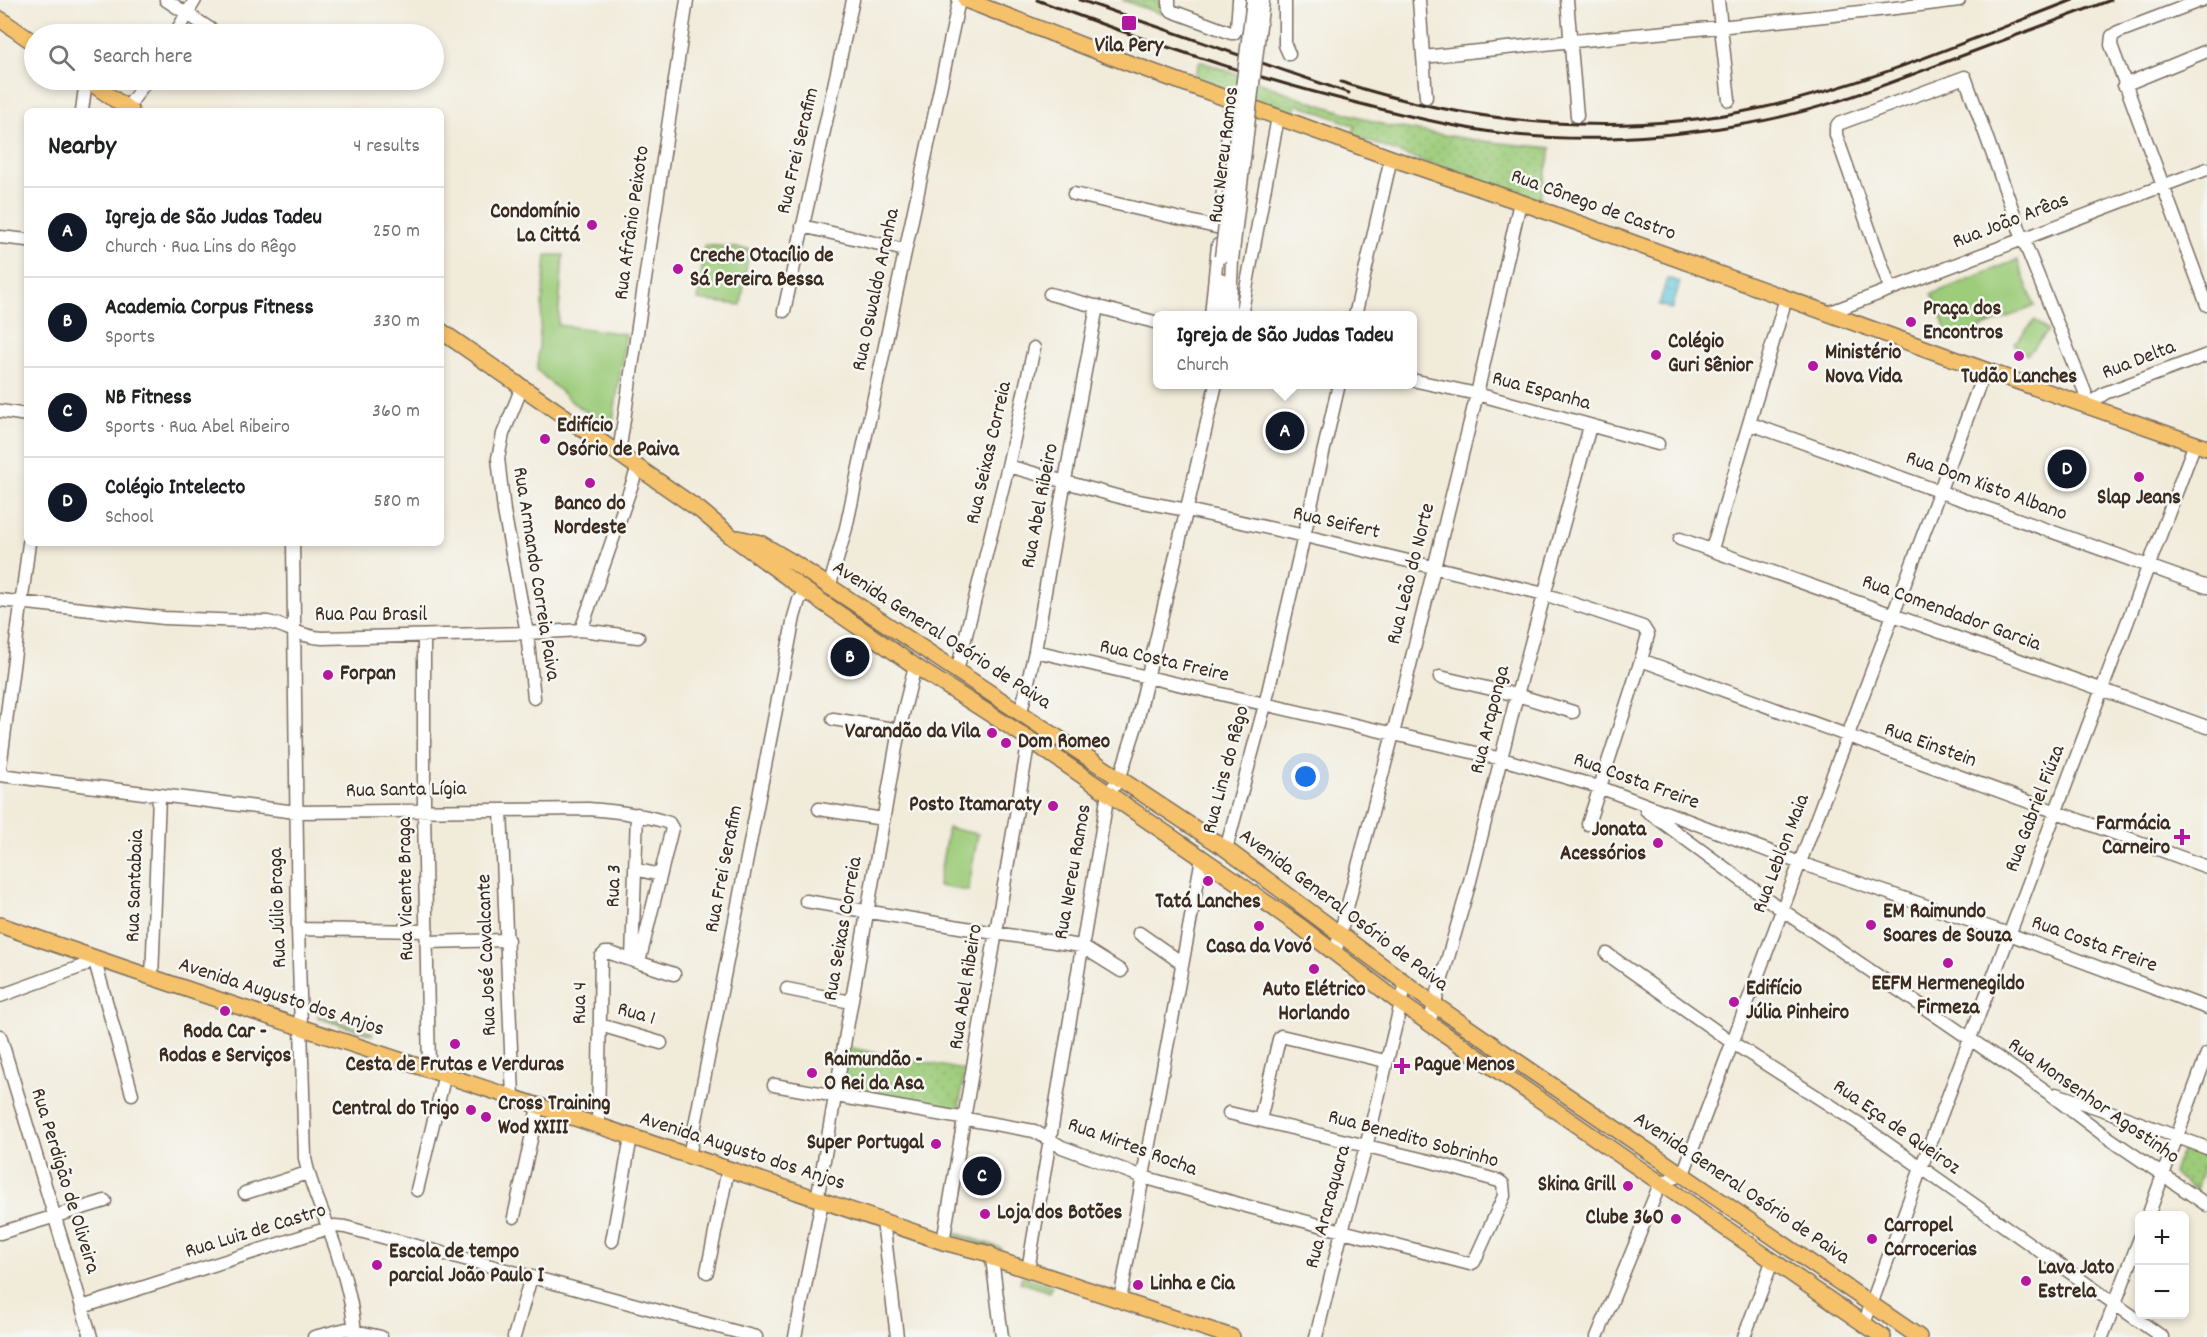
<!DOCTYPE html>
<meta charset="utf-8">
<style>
:root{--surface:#fff;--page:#f2f2f2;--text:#202124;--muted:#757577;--line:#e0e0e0;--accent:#111827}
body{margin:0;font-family:Dekko,sans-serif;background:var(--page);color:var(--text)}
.controls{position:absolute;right:18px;bottom:18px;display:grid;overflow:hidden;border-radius:9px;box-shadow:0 3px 9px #0003}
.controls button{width:54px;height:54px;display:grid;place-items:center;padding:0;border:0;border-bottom:2px solid var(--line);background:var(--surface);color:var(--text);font:30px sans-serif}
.you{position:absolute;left:1306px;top:777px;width:21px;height:21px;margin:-15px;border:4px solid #fff;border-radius:50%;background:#1a73e8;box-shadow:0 0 0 9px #1a73e833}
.badge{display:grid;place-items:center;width:39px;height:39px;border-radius:50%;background:var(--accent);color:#fff;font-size:20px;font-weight:700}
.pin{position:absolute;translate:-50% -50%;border:3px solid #fff;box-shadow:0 2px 6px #0006}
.popup{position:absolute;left:1153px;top:311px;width:264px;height:78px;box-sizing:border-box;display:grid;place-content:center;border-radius:9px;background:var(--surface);filter:drop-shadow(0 2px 4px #0005);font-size:20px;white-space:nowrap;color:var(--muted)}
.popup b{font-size:22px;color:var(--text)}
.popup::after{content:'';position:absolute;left:50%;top:100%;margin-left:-12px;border:12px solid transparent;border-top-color:var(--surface)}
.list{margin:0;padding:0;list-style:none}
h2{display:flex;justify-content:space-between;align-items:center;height:78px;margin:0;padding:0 24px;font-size:26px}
h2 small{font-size:20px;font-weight:400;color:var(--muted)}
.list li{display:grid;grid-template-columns:39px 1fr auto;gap:18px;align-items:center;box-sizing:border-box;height:90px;padding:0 24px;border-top:2px solid var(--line)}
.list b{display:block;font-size:22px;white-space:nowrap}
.list p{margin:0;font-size:20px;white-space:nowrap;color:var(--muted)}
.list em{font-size:20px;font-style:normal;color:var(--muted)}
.icon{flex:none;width:33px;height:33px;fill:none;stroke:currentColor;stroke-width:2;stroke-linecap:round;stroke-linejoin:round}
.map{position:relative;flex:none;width:2207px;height:1337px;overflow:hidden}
.search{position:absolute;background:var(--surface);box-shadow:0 3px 9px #0003;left:24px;top:24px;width:420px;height:66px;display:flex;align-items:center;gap:15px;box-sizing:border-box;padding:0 21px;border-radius:33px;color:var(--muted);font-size:22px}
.panel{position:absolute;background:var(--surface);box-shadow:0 3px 9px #0003;left:24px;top:108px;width:420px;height:438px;border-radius:9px}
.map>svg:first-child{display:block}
</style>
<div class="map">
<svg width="2207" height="1337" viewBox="0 0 2207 1337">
<defs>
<pattern id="park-dots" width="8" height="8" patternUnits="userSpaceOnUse" patternTransform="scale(1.5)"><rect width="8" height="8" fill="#9dcc7a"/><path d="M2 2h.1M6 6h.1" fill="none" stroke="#88af69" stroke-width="1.8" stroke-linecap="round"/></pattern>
<pattern id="water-ripples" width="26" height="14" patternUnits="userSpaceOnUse" patternTransform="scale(1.5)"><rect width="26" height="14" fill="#5bc3d8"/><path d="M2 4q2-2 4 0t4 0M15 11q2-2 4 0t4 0" fill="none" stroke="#4c9faf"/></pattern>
</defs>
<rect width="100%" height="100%" fill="#f6f6f2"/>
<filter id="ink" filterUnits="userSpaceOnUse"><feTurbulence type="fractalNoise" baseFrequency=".0167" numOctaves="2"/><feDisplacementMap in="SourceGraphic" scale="12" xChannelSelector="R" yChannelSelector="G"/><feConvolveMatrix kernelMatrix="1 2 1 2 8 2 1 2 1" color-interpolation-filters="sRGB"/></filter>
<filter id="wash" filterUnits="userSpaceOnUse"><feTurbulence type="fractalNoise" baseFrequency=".008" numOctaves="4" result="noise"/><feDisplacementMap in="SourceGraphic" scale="24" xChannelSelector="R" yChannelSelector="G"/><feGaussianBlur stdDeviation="1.35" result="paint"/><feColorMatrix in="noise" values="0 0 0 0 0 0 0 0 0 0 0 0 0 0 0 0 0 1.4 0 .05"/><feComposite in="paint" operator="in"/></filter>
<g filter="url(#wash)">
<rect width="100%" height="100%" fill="#f1ebda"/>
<path fill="#9dcc7a" stroke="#6c7b4c" stroke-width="1.5" d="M705 245 749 249 741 305 698 300Z
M546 255H563L558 325 626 334 612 428 573 403 537 370Z
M2017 260 2035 306 1950 340 1932 294Z
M2035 320 2048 331 2027 355 2014 344Z
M948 828 978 834 968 891 938 886Z
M318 1015 373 1033 372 1035 318 1018Z
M957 1194 951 1231 1001 1248 1000 1251 948 1233Z
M1022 1276 1052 1286 1050 1292 1020 1282Z"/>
<path fill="url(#park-dots)" stroke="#6c7b4c" stroke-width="1.5" d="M1122 0H1159L1162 14Z
M1200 61 1321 105 1388 126 1481 141 1551 148 1539 203 1356 137 1353 133 1355 126 1298 104 1294 114 1193 79Z
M846 1047 964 1070 959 1110 838 1088Z
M2189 1149 2207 1156 2196 1190 2175 1175 2173 1172 2182 1150Z"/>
<path fill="url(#water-ripples)" stroke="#4b767b" stroke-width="1.5" d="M1667 278 1680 282 1672 309 1659 305Z"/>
</g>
<g filter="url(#ink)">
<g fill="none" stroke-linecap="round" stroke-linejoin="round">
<g stroke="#7b6e60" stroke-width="15">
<path id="minor" d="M166 0 218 34
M1169 0V7L1172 11 1231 33H1234L1237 28 1239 0
M1285 0V45L1289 54
M1419 0 1426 97
M1567 0 1577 116
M1718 0 1729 100
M2202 0 2118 32 2112 36 2111 45 2207 305
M175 34 195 0
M1424 57C1602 36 1781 24 1959 0
M2124 85 2207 51
M127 108 147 80
M82 111 86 80
M1074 194 1220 228
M1220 225 1231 98
M802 226 905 250
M0 237 27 240
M1221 279 1223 316
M1890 288 1836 135V128L1838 124 1965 77 2023 239 2085 392 2086 406
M1050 294 1158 323
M784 311 853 0
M1828 313 2207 169
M1211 316 1218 245
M1232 316 1230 306 1232 260
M1241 316 1278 117
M1355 316 1391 158
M1412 380 1477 394 1658 444
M522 387 503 434 498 458 504 511 527 633 534 698
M2086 406 2105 393 2207 355
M0 411 27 415
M1751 424 2207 587
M619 453 687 0
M1008 466 1127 499 1187 510 1305 536 1544 594 1643 627 1648 635 1641 660 1588 824
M1680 539 2207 727
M293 543 298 929 305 1158C309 1181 319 1202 327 1224 339 1255 354 1304 355 1337
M1712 549 1786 298
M829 588 846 528 959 0
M0 600 164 618 268 622C288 626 300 637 322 638L527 633 581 630 638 637
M581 630 638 467
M424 636V810L429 1069
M1035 651 1502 759 1599 787 1800 863 2009 934 2207 1008
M1641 660 2207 867
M957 671 1008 466 1034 348
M1440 677 1517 695 1573 712
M1021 712 1035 651 1049 568 1097 306
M833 719 899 730
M0 768 29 543
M0 775 296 812 588 809C616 811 643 814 669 823L672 828 639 962
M819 809 883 819
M501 810 513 1097
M1646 810 1782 910 2046 1091 2100 1132 2207 1205
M1226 849 1265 705 1339 384
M635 869 660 875
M806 901 995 933 1081 946 1121 971
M298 929 427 931
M1139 933 1182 963
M427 942 508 940
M1335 953 1393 734 1477 394 1520 202
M1607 954 1733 1043 1858 1123 2162 1337
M632 959 637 814
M152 978 159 796
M787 989 851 1002
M0 996 83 966 94 958 132 1094
M1429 1023 1469 885 1517 695 1590 426
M600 1025 661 1043
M0 1036 91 1337
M774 1085 1034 1131 1062 1147 1143 1177 1246 1206 1470 1264 1474 1262 1504 1196 1503 1184 1499 1181 1429 1161 1229 1113
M2056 1094 2110 1112 2207 1148
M1260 1120 1279 1039 1281 1036 1385 1061
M598 1126 601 957 605 953H610L674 974
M689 1156 794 617 799 600 806 591
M417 1190 445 1074
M245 1193 307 1173
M817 1200 899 730 915 666
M2148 1216 2207 1054
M514 1217 538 1107
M883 1221 897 1337
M0 1233 105 1201
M612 1241 631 1137
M943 1242 1029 739
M992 1258 1002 1337
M1028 1270 1108 793 1119 780 1136 726 1216 384
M707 1272 728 1169
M1120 1300 1202 858
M82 1307 335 1226 345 1227 756 1337
M1864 1324 1921 1168 2195 443
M314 1337 346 1329 381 1337
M514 1337 531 1277
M795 1337 822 1201
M1316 1337 1342 1231 1366 1147 1406 983
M1597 1337 1660 1184 1683 1174 1985 370
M1744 1337 1772 1262
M2102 1337 2140 1238"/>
</g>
<g stroke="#7b6e60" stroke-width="18">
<path id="major" d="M966 0 1112 57 1391 158 1520 202 1985 370 2207 448
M0 19 34 43
M87 80 131 111
M441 331 701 511 732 537 806 591 915 666 1029 739 1202 858 1301 927 1400 1003 1883 1337
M738 538 760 543 794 563 1226 849 1435 1005 1919 1337
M0 925C313 1035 630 1133 943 1242L990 1254 992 1258 1232 1337"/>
</g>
<use href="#minor" stroke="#fff" stroke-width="12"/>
<use href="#major" stroke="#f5c16b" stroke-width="15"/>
<path stroke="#3b2a1e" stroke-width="3" d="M1037 0C1142 40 1247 76 1357 103 1403 115 1451 127 1499 133 1578 143 1661 138 1739 125 1812 114 1880 87 1948 61 2002 41 2056 21 2111 0
M1080 0 1349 93
M1341 82C1476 126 1622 138 1761 108 1868 85 1971 39 2073 0"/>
<g stroke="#7b6e60" stroke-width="15" stroke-linecap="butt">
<path id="minor-bridge" d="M1221 257 1253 0
M1232 260 1263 0"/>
</g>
<use href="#minor-bridge" stroke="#fff" stroke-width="12"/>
</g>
</g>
<g fill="#b5179e" stroke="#f6f6f2" stroke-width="2">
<rect x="1121" y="15" width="16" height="16" rx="3"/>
<circle cx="592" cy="225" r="6"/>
<circle cx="678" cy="269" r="6"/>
<circle cx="1911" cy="322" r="6"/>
<circle cx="1656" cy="355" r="6"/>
<circle cx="2019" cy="356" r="6"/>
<circle cx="1813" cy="366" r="6"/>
<circle cx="545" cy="439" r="6"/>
<circle cx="2139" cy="477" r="6"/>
<circle cx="590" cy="483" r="6"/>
<circle cx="328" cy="675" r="6"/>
<circle cx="992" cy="733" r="6"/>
<circle cx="1006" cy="743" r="6"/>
<circle cx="1053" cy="806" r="6"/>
<path d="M2179 828h6v6h6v6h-6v6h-6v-6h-6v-6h6z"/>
<circle cx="1658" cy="843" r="6"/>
<circle cx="1208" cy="881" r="6"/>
<circle cx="1871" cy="925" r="6"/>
<circle cx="1259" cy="926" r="6"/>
<circle cx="1948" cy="963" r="6"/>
<circle cx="1314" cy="969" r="6"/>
<circle cx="1734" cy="1002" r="6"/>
<circle cx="225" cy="1011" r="6"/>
<circle cx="455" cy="1044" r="6"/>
<path d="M1399 1057h6v6h6v6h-6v6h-6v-6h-6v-6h6z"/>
<circle cx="812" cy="1073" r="6"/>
<circle cx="471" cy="1110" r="6"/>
<circle cx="486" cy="1117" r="6"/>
<circle cx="936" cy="1144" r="6"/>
<circle cx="1628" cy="1186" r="6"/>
<circle cx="985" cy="1214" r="6"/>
<circle cx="1676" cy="1219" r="6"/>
<circle cx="1872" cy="1239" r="6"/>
<circle cx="377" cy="1265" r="6"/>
<circle cx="2026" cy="1281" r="6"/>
<circle cx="1138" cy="1285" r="6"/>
</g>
<g text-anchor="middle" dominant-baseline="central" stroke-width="5" stroke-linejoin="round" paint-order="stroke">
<g font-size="21" font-weight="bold" fill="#3b2a1e" stroke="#f6f6f2" text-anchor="start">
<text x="1129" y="47" text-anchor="middle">Vila Pery</text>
<text x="580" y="213" text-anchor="end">Condomínio<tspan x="580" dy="24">La Cittá</tspan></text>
<text x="690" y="257">Creche Otacílio de<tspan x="690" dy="24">Sá Pereira Bessa</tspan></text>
<text x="1923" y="310">Praça dos<tspan x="1923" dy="24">Encontros</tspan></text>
<text x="1668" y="343">Colégio<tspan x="1668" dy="24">Guri Sênior</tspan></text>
<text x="1825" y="354">Ministério<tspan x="1825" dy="24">Nova Vida</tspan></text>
<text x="2019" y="378" text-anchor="middle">Tudão Lanches</text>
<text x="557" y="427">Edifício<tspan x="557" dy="24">Osório de Paiva</tspan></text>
<text x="2139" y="499" text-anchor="middle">Slap Jeans</text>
<text x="590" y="505" text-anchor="middle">Banco do<tspan x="590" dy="24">Nordeste</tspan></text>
<text x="340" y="675">Forpan</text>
<text x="980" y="733" text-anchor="end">Varandão da Vila</text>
<text x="1018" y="743">Dom Romeo</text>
<text x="1041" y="806" text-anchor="end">Posto Itamaraty</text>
<text x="2170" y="825" text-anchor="end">Farmácia<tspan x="2170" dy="24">Carneiro</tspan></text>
<text x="1646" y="831" text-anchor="end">Jonata<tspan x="1646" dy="24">Acessórios</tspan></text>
<text x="1208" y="903" text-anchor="middle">Tatá Lanches</text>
<text x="1883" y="913">EM Raimundo<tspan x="1883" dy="24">Soares de Souza</tspan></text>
<text x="1259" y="948" text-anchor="middle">Casa da Vovó</text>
<text x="1948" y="985" text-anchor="middle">EEFM Hermenegildo<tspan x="1948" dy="24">Firmeza</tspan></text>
<text x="1746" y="990">Edifício<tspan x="1746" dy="24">Júlia Pinheiro</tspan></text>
<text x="1314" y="991" text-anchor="middle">Auto Elétrico<tspan x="1314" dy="24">Horlando</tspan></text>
<text x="225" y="1033" text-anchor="middle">Roda Car -<tspan x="225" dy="24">Rodas e Serviços</tspan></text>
<text x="824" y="1061">Raimundão -<tspan x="824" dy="24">O Rei da Asa</tspan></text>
<text x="455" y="1066" text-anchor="middle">Cesta de Frutas e Verduras</text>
<text x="1414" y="1066">Pague Menos</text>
<text x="498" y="1105">Cross Training<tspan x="498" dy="24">Wod XXIII</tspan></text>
<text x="459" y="1110" text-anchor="end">Central do Trigo</text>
<text x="924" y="1144" text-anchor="end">Super Portugal</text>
<text x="1616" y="1186" text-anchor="end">Skina Grill</text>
<text x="997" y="1214">Loja dos Botões</text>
<text x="1664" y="1219" text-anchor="end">Clube 360</text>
<text x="1884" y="1227">Carropel<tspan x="1884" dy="24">Carrocerias</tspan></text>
<text x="389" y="1253">Escola de tempo<tspan x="389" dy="24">parcial João Paulo I</tspan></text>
<text x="2038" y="1269">Lava Jato<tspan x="2038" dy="24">Estrela</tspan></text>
<text x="1150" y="1285">Linha e Cia</text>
</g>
<g font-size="21" fill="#3b2a1e" stroke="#f6f6f2">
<text transform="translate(799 151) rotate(-77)">Rua Frei Serafim</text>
<text transform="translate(1225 155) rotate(-83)">Rua Nereu Ramos</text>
<text transform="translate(1593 206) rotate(20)">Rua Cônego de Castro</text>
<text transform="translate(2011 222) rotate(-21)">Rua João Arêas</text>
<text transform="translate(633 223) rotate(-82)">Rua Afrânio Peixoto</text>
<text transform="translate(877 290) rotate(-78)">Rua Oswaldo Aranha</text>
<text transform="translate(2139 361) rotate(-21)">Rua Delta</text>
<text transform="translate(1541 392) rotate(15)">Rua Espanha</text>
<text transform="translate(990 453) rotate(-77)">Rua Seixas Correia</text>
<text transform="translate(1986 487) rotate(20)">Rua Dom Xisto Albano</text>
<text transform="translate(1041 506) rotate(-79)">Rua Abel Ribeiro</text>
<text transform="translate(1336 524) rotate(13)">Rua Seifert</text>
<text transform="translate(535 574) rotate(81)">Rua Armando Correia Paiva</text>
<text transform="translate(1412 574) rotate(-76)">Rua Leão do Norte</text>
<text transform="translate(1951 614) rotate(20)">Rua Comendador Garcia</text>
<text x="371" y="616">Rua Pau Brasil</text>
<text transform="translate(941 636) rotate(33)">Avenida General Osório de Paiva</text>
<text transform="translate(1164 662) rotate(13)">Rua Costa Freire</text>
<text transform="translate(1491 720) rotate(-76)">Rua Araponga</text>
<text transform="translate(1930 746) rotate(20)">Rua Einstein</text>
<text transform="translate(1227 770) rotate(-75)">Rua Lins do Rêgo</text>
<text transform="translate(1636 782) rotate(20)">Rua Costa Freire</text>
<text transform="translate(406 791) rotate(-1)">Rua Santa Lígia</text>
<text transform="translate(2036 809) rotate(-69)">Rua Gabriel Fiúza</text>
<text transform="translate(1782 854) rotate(-69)">Rua Leblon Maia</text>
<text transform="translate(725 869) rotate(-79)">Rua Frei Serafim</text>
<text transform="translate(1074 872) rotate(-80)">Rua Nereu Ramos</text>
<text transform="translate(136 886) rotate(-88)">Rua Santabaia</text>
<text transform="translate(615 886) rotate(-88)">Rua 3</text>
<text transform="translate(407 889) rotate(-91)">Rua Vicente Braga</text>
<text transform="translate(279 908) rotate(-92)">Rua Júlio Braga</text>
<text transform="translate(1343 911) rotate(37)">Avenida General Osório de Paiva</text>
<text transform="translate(844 929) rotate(-80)">Rua Seixas Correia</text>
<text transform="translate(2094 945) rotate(20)">Rua Costa Freire</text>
<text transform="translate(488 955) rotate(-92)">Rua José Cavalcante</text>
<text transform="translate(967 987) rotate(-81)">Rua Abel Ribeiro</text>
<text transform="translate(281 998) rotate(18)">Avenida Augusto dos Anjos</text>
<text transform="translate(581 1003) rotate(-89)">Rua 4</text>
<text transform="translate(636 1015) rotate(16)">Rua 1</text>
<text transform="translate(2093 1102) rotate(35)">Rua Monsenhor Agostinho</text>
<text transform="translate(1896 1128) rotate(35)">Rua Eça de Queiroz</text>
<text transform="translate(1413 1140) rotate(15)">Rua Benedito Sobrinho</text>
<text transform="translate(1132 1148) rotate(20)">Rua Mirtes Rocha</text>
<text transform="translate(742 1152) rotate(18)">Avenida Augusto dos Anjos</text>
<text transform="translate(64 1181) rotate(73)">Rua Perdigão de Oliveira</text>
<text transform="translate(1741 1189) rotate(34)">Avenida General Osório de Paiva</text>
<text transform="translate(1329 1207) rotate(-75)">Rua Araraquara</text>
<text transform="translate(256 1232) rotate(-17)">Rua Luiz de Castro</text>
</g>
</g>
</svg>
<div class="controls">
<button>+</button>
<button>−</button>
</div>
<div class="you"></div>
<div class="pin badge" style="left:1285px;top:431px">A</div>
<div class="popup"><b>Igreja de São Judas Tadeu</b>Church</div>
<div class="pin badge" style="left:850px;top:657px">B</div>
<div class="pin badge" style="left:982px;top:1176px">C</div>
<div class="pin badge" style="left:2067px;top:469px">D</div>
<div class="search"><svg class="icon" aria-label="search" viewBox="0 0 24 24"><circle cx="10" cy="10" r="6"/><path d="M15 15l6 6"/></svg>Search here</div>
<section class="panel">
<h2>Nearby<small>4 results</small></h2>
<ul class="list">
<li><span class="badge">A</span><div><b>Igreja de São Judas Tadeu</b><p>Church · Rua Lins do Rêgo</p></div><em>250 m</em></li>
<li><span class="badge">B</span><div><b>Academia Corpus Fitness</b><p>Sports</p></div><em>330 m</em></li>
<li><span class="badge">C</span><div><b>NB Fitness</b><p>Sports · Rua Abel Ribeiro</p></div><em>360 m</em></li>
<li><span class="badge">D</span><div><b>Colégio Intelecto</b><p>School</p></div><em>580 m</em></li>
</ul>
</section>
</div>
